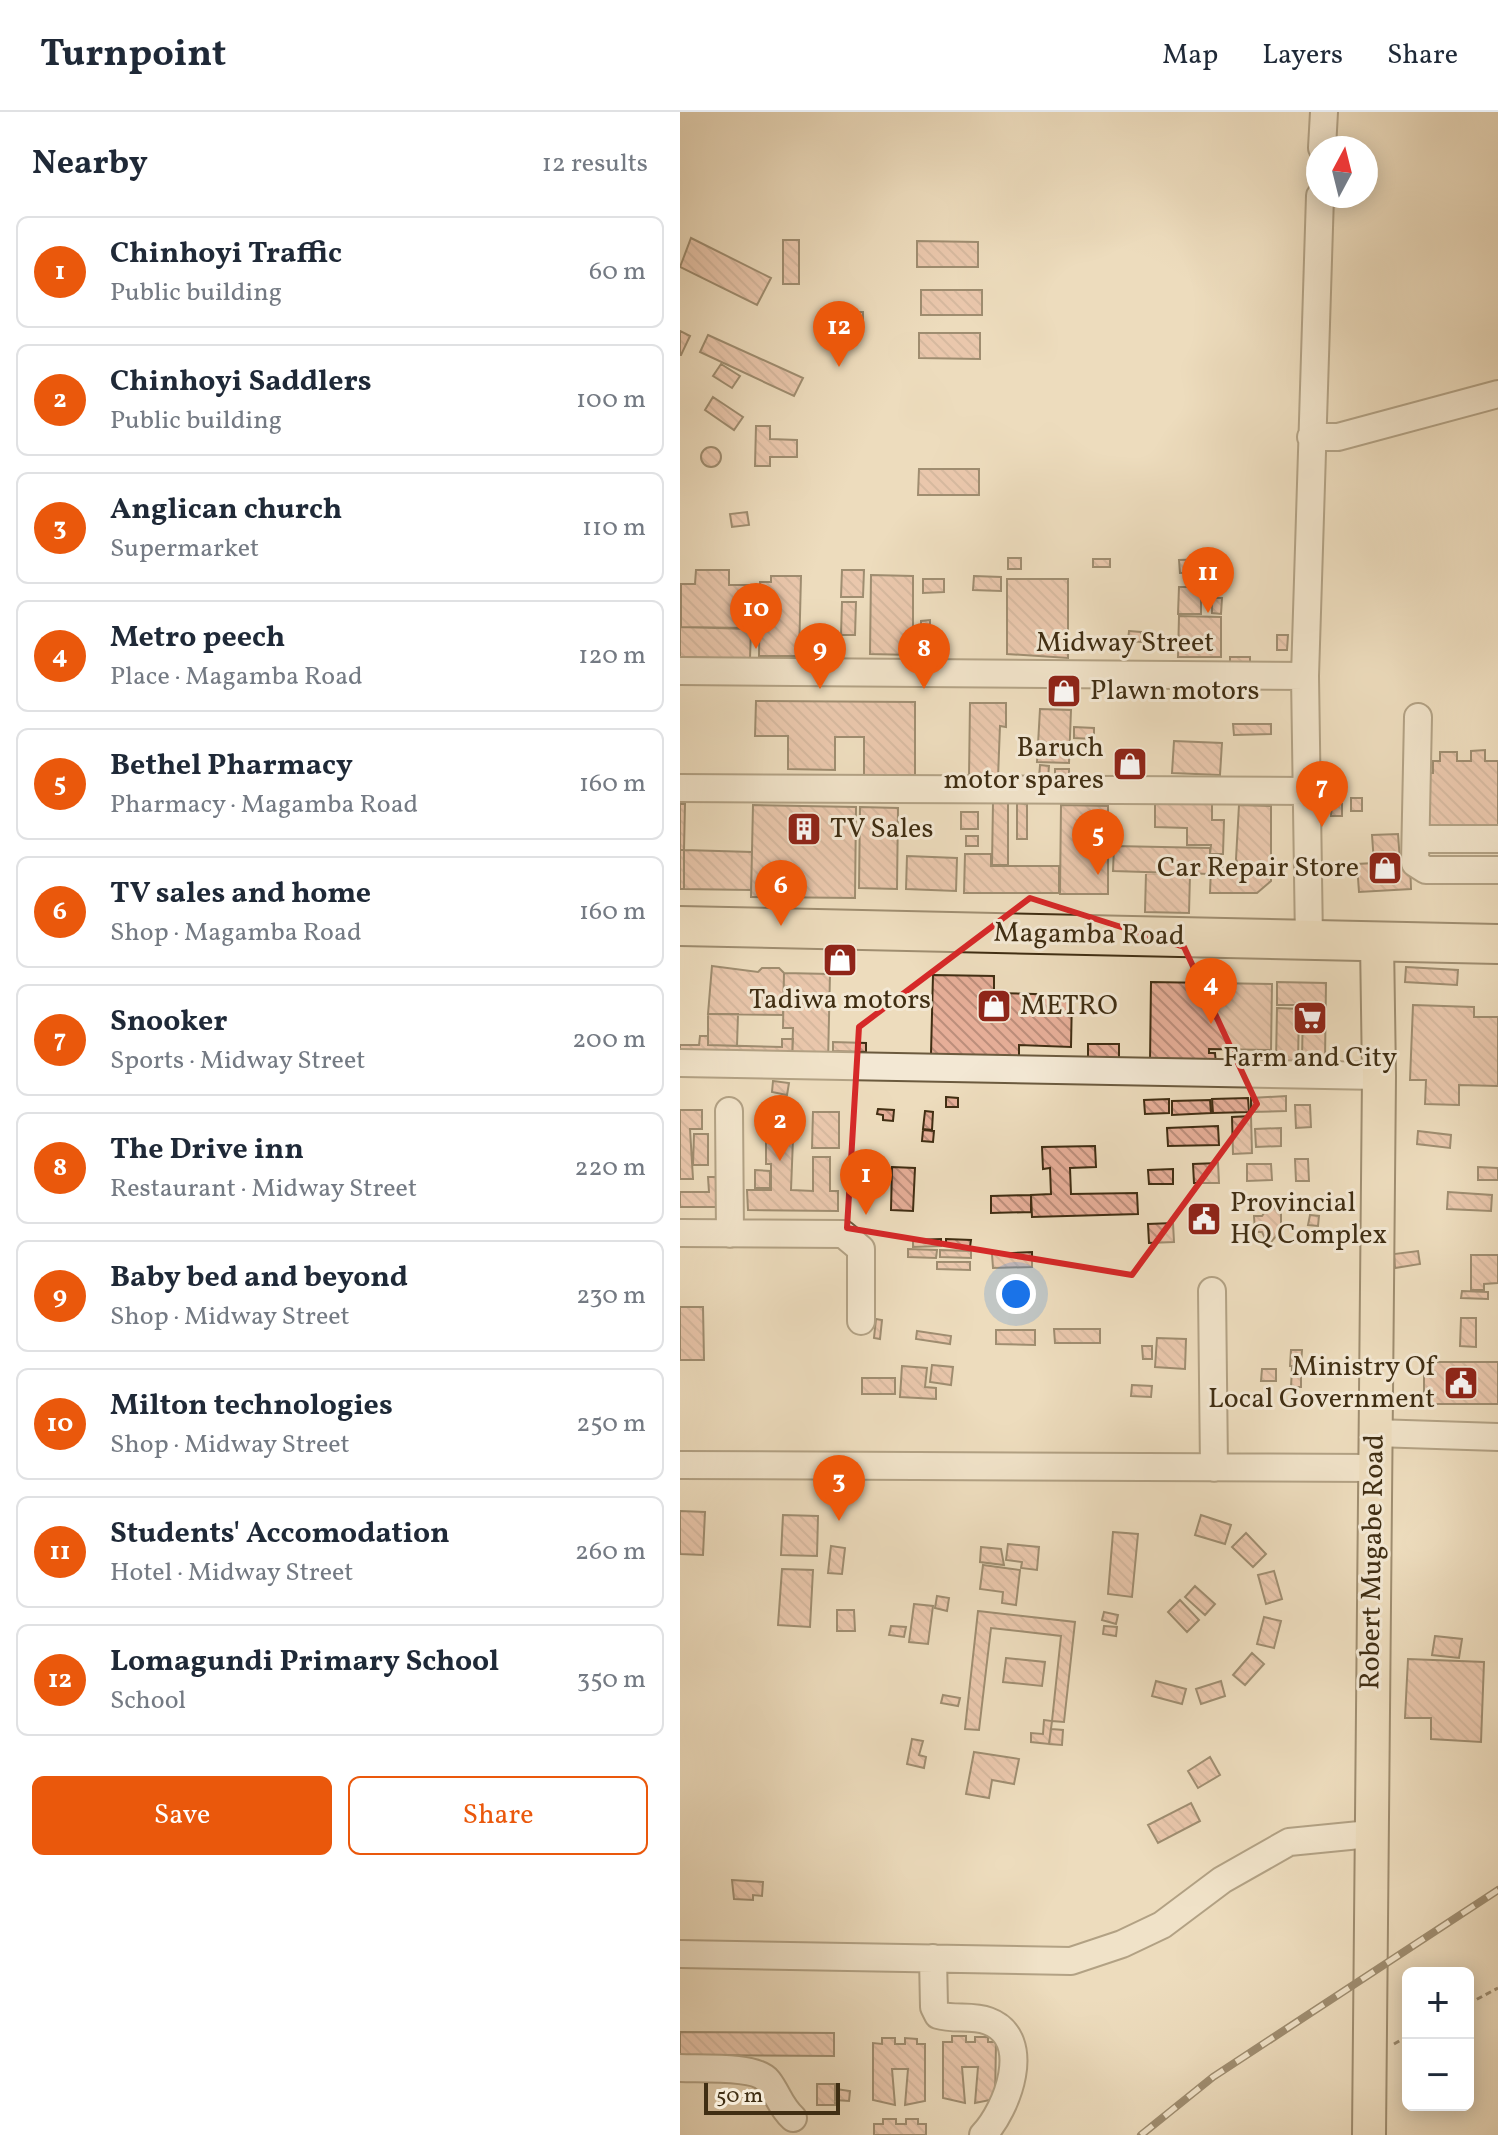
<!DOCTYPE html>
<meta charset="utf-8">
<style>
:root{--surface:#fff;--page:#f2f2f3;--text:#1f2937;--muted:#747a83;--line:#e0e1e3;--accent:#ea580c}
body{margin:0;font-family:Vollkorn,serif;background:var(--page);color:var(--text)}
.controls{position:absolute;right:24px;bottom:24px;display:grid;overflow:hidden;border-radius:12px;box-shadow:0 4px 20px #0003}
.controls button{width:72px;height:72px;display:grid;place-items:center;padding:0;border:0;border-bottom:2px solid var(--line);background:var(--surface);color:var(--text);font:40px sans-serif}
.compass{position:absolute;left:626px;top:24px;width:72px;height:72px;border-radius:50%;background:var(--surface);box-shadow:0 4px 20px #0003;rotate:7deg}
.scale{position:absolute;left:24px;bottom:20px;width:136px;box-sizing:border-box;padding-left:8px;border:4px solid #402e13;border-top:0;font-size:22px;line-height:28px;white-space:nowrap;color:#402e13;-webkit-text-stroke:6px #f3e8d4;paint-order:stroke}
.you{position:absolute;left:336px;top:1182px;width:28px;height:28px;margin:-20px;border:6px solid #fff;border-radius:50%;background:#1a73e8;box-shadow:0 0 0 12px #1a73e833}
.badge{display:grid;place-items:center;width:52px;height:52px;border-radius:50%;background:var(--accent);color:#fff;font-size:26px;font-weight:700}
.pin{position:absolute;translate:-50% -66px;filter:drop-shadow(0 2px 4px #0008)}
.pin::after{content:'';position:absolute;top:42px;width:28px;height:24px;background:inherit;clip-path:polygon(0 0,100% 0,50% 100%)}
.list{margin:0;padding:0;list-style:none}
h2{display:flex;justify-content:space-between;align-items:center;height:104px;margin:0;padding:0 32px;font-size:34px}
h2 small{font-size:26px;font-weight:400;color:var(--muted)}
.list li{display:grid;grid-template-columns:52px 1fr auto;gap:24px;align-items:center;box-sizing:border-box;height:112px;margin:0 16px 16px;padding:0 16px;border:2px solid var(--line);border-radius:12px}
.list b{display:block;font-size:30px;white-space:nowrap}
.list p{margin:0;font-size:26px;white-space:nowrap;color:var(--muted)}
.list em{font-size:26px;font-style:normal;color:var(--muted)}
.actions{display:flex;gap:16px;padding:24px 32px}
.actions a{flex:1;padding:18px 0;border:2px solid var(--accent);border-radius:12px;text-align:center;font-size:28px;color:var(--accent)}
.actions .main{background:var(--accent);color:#fff}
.map{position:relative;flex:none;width:818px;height:2023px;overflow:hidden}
header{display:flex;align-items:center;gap:48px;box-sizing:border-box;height:112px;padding:0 40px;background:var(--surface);border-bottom:2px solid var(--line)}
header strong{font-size:38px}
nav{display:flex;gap:44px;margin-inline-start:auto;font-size:28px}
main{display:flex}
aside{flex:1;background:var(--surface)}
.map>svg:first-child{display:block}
</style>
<header>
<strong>Turnpoint</strong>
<nav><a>Map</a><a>Layers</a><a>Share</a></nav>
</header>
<main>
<aside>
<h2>Nearby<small>12 results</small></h2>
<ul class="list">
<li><span class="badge">1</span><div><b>Chinhoyi Traffic</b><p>Public building</p></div><em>60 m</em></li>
<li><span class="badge">2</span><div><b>Chinhoyi Saddlers</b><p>Public building</p></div><em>100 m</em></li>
<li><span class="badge">3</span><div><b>Anglican church</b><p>Supermarket</p></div><em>110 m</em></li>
<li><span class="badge">4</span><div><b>Metro peech</b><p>Place · Magamba Road</p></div><em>120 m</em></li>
<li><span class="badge">5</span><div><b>Bethel Pharmacy</b><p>Pharmacy · Magamba Road</p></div><em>160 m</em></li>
<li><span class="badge">6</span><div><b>TV sales and home</b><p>Shop · Magamba Road</p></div><em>160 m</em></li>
<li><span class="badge">7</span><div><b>Snooker</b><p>Sports · Midway Street</p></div><em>200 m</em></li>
<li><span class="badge">8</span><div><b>The Drive inn</b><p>Restaurant · Midway Street</p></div><em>220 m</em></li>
<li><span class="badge">9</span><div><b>Baby bed and beyond</b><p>Shop · Midway Street</p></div><em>230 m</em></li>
<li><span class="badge">10</span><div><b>Milton technologies</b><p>Shop · Midway Street</p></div><em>250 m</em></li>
<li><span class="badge">11</span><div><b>Students' Accomodation</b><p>Hotel · Midway Street</p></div><em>260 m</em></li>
<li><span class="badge">12</span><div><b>Lomagundi Primary School</b><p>School</p></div><em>350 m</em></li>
</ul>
<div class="actions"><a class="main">Save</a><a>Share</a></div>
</aside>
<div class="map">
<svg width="818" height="2023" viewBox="0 0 818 2023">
<defs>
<pattern id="building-back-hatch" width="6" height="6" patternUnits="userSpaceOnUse" patternTransform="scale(2)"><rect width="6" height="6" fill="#e6ae98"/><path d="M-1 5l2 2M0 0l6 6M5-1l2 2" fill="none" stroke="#bc8e7b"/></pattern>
</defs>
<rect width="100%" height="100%" fill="#eddcbd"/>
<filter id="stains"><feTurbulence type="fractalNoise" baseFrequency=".0025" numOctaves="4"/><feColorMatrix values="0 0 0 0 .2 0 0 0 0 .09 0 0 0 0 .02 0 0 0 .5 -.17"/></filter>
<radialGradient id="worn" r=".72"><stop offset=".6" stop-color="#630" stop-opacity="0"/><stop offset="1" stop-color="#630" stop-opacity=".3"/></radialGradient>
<path fill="url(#building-back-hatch)" stroke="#402e13" stroke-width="2" d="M11 126 91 166 77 193 0 155Z
M103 128H119V172H103Z
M237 129 298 130V155H237Z
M241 178H302V203H241Z
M158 200H183V209H157Z
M0 219 10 224 1 243H0Z
M239 221H300V247L239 246Z
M28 223 123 266 114 284 20 240Z
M41 252 60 264 52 276 33 264Z
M33 285 63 305 54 318 25 298Z
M76 314H90V327L117 328V345H90V354H75Z
M21 345a10 10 0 1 1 20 0a10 10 0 1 1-20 0Z
M239 357H299V383H238Z
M67 400 69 413 52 415 50 402Z
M328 446H341V457H328Z
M413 447H430V455H413Z
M528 447 529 460 500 461 499 448Z
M16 458H49V473H68L67 516 1 515V472H15Z
M162 458H184L183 485H161Z
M191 463 233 464V543L190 542Z
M91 464H121L119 544H79L80 470H91Z
M294 464 321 465V479L293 478Z
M243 467H264V480L243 481Z
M327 467H388V546L327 542Z
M499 475H521V502H498Z
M532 486H542L541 502 532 501Z
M162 490H176L175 523H161Z
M499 504 541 505V545H498Z
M250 508V526H241V509Z
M0 515 71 517 70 547 0 545Z
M449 519 461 520V530L448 529Z
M597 523H608L607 538H597Z
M550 545H570V551H550Z
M76 589 235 590V663H184V625H155V658L108 657V624H75Z
M290 591H326V615L320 614 318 666 289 665Z
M360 597 391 598 389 651 357 650Z
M553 612H591V622L554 623Z
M394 615 414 616V627L394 626Z
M494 629 542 631 540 663 492 661Z
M805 638V649H818V713H748V661H753V649H760V640H777V649H791V639Z
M360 653 369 654 368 666H359Z
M375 657H389V667H375Z
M671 686H682V699H671Z
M475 689 532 690V708H544L543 742H530L531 733H507V716L475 715Z
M313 690H328V753H312Z
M337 691 347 692V727H337Z
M652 691 662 692V704H651Z
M0 692H5L4 738H0Z
M73 693 176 695 175 786 71 785Z
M381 693 428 694V782H380Z
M559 693 591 694V769L577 781H530L531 755H559L556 747Z
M180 695 218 696 217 777 179 776Z
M281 700H298V717H281Z
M718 722 720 749H730L731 777 679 780 677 752 694 751 692 723Z
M286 724H298V734H286Z
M434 734 530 736V762L433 759Z
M0 738H4V777H0Z
M4 738 72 740 71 778 4 777Z
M285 742H311V754H379V781H284Z
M227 744 277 746 276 779 226 777Z
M466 761 510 762 509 801 465 800Z
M32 854 78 860 82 856H99L104 861 103 903 28 902Z
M726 855 778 858 777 873 725 870Z
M104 861 150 862 148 950 112 949 113 916H103Z
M253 863 314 864V881L392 883 391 935 339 933V945L251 942Z
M471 870 592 872 591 938 529 937V941H535L536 952 470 951Z
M597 870 646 871 645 949H622L623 893H597Z
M733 893 794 895V905H818V974L779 973V993L745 992 746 968H730Z
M597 896 619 897 618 950 596 949Z
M28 902H58L57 934 28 933Z
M20 924H28V933L102 935V927H113L112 949 0 947V933H19Z
M153 930 186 931V940L153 939Z
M408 932H439V952H408Z
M556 941 594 944V951L556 948Z
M93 969 109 971 107 983 92 980Z
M606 984V999L571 1000V986Z
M266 985 278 986V995H266Z
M568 986 569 1000 533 1001 532 987Z
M489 987V1001L465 1002 464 988Z
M530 988 531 1001 492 1003V989Z
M615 993H630L631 1015 616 1016Z
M198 997 214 998 213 1009 203 1008V1003L197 1002Z
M0 998H22V1017H10L13 1067H0Z
M245 999 253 1000 252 1018 243 1017Z
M86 1000 114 1001 111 1078 133 1079V1045H150V1079H158V1099L68 1098 67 1078H91V1052H86Z
M133 1000H159V1036H132Z
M571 1004 572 1041 553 1042 552 1005Z
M538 1014 539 1033 488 1034 487 1016Z
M601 1016V1034L576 1035 575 1017Z
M243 1018 254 1019 253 1030 242 1029Z
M738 1019 771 1023 770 1036 737 1032Z
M14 1022H28V1053H13Z
M415 1034 416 1055 390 1056 391 1082 457 1081 458 1102 352 1105 351 1083 371 1082 370 1056 363 1057 362 1035Z
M615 1047H628L629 1069H616Z
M538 1051 539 1071H514L513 1052Z
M567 1052H591L592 1068 567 1069Z
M212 1055 235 1056 233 1099 211 1098Z
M798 1055 818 1056V1068H798Z
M493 1057V1072H469L468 1058Z
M75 1058 90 1059V1076H75Z
M28 1065H42V1095H0V1080H29Z
M768 1080 812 1083 811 1099 767 1097Z
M351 1083V1100L311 1101V1084Z
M590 1093 601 1101V1118L592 1129 586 1128 582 1120H575L574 1104H582Z
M630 1103 639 1104 638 1114 628 1113Z
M493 1111 494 1130 469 1131 468 1112Z
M261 1127V1134L233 1135V1128Z
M266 1127 291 1128 290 1135 266 1134Z
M228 1137 257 1138 256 1146 228 1145Z
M260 1138 291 1139V1146L260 1145Z
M738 1139 740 1152 715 1156 714 1142Z
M352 1140V1155L313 1156 312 1142Z
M791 1143H818V1171L804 1172V1178H791Z
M257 1150H290V1158L257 1157Z
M782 1179 808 1180V1187L781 1186Z
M0 1195H23L24 1248H0Z
M781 1206H796V1235L780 1234Z
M196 1207 202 1208 200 1227 194 1226Z
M374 1217H420V1231H375Z
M316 1218H355V1233L316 1232Z
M237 1219 271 1224 270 1232 236 1227Z
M477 1226 506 1227 505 1257 475 1255Z
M462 1234H472V1247H463Z
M611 1238H622L621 1254H610Z
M744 1250H818V1292H744Z
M252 1253 273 1255 271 1273 250 1270Z
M222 1254 247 1256 245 1275 256 1276V1287L220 1285Z
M612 1256 621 1257V1275H611Z
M582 1257H596V1269H581Z
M182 1266H215V1282H182Z
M452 1273 472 1274 471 1285 451 1284Z
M0 1399 25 1400 23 1443 0 1442Z
M103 1403 138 1404 137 1444 101 1443Z
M521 1403 551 1413 545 1432 515 1423Z
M433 1420 458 1422 452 1485 428 1482Z
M566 1421 586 1442 573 1455 552 1435Z
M328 1432 359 1435 357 1458 341 1456 342 1450 326 1448Z
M151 1434 165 1436 162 1462 148 1461Z
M301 1435 321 1437 324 1453 300 1450Z
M303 1453 340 1458 336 1493 322 1491 323 1480 300 1477Z
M102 1457 133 1458 130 1515 98 1513Z
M594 1459 602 1487 586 1492 578 1463Z
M515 1474 535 1492 525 1503 505 1485Z
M257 1484 269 1486 267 1499 255 1496Z
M500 1488 519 1508 507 1520 488 1500Z
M234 1492 253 1494 248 1532 229 1530Z
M157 1498H174L175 1519H157Z
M298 1499 395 1510 384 1610 372 1609 381 1524 311 1516 299 1618 285 1617Z
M424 1500 438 1503 436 1512 422 1508Z
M584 1505 601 1509 594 1536 577 1532Z
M211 1514 226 1515 224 1525 209 1523Z
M424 1514 437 1515 436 1524 423 1522Z
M755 1524 782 1527 779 1546 752 1543Z
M572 1541 584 1552 565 1573 553 1563Z
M326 1546 365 1550 362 1574 323 1570Z
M728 1547 804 1550 801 1630 751 1627V1606H725Z
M476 1569 506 1577 502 1592 472 1584Z
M541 1569 545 1584 521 1592 516 1577Z
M263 1583 280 1586 278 1594 261 1591Z
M364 1608 372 1609 369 1632 351 1630V1621L363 1622Z
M371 1617 383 1618 382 1633 369 1632Z
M232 1627 243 1629 239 1643 246 1645 244 1656 227 1652Z
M294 1640 339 1647 334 1672 312 1668 309 1686 286 1682Z
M530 1645 540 1663 518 1676 508 1659Z
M511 1691 520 1709 478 1731 468 1713Z
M52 1768 83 1770 82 1784 73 1783V1788L54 1787Z
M0 1920 154 1921V1944L0 1943Z
M272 1924H286V1930H295V1925H308V1930H316L315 1987 295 1991 298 1955H282L285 1991 263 1986V1930H272Z
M202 1926H215V1932H225V1926L237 1927V1932H245V1989L225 1993 228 1957H212L215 1993 193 1988V1931L202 1932Z
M137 1972H155V1993H137Z
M156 1977 170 1979 169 1989 155 1988Z
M203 2007H216V2012H226V2007H238V2012H246V2023H194V2012H203Z"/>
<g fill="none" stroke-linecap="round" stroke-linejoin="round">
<g stroke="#6b5a3e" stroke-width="30">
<path id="minor" d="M642 36 644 0
M631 325H658L818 282
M0 559 625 564 629 828
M625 564 640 84
M738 605 735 751 746 758H818
M0 676 626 679
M737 727H818
M0 951 699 964
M49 999 50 1122
M0 1121 163 1122 181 1137V1209
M532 1179 534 1356
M695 1321 818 1325
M0 1353 693 1356
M0 1842 391 1849 442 1832 482 1813 542 1768 609 1730 690 1722
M253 1846 254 1895 258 1903C274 1908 292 1903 308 1909 355 1926 327 1998 303 2023
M0 1956C20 1957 76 1953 88 1969 98 1982 100 1994 113 2006"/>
</g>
<g stroke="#402e13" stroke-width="36">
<path id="major" d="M689 2023 699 964 697 830"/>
</g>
<g stroke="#402e13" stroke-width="42">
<path id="highway" d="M0 814 818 832"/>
</g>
<path stroke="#402e13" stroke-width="3" stroke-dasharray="6 4" stroke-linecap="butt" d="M788 1892 818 1876
M714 1932 728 1924"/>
<use href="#minor" stroke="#f3e8d4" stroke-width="26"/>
<use href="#major" stroke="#eddcbd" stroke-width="32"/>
<use href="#highway" stroke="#eddcbd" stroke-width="38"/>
<g stroke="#402e13" stroke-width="8">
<path id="rail" d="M461 2023 533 1965 818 1778"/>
</g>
<use href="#rail" stroke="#f3e8d4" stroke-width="5" stroke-dasharray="15" stroke-linecap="butt"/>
</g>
<path d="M0 0H818V2023H0ZM350 786 504 835 577 992 452 1163 167 1116 179 915Z" fill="#eddcbd" fill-opacity=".55" fill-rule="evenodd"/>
<path fill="none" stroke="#d62828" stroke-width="6" stroke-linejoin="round" d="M350 786 504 835 577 992 452 1163 167 1116 179 915Z"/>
<defs>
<g id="shop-square" transform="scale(1.8)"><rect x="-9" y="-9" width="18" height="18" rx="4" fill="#8f2418" stroke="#f3e8d4"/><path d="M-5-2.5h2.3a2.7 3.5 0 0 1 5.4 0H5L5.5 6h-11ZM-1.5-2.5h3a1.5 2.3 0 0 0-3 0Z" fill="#fff"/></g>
<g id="building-square" transform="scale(1.8)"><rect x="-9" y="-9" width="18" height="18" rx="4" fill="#8f2418" stroke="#f3e8d4"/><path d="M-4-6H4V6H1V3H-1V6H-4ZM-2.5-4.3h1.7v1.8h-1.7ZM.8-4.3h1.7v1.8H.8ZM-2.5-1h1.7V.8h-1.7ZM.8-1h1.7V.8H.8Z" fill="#fff"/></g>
<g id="supermarket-square" transform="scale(1.8)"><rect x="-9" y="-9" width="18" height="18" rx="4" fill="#8f2418" stroke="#f3e8d4"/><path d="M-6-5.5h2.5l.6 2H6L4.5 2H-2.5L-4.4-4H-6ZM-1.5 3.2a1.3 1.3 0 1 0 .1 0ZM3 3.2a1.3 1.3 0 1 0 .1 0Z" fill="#fff"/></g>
<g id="civic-square" transform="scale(1.8)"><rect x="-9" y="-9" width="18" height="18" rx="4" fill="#8f2418" stroke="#f3e8d4"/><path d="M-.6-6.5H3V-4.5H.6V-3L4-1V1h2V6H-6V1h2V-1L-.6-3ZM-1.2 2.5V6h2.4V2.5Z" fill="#fff"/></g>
</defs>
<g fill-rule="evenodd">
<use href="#shop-square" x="384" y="579"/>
<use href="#shop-square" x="450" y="652"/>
<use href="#building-square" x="124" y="717"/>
<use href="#shop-square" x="705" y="756"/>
<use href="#shop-square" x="160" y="848"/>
<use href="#shop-square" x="314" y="894"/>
<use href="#supermarket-square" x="630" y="906"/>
<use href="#civic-square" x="524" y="1107"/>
<use href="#civic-square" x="781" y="1271"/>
</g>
<g text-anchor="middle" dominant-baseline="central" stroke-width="6" stroke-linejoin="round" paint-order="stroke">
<g font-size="28" fill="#402e13" stroke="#f3e8d4">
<text x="445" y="531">Midway Street</text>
<text transform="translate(409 823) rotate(1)">Magamba Road</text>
<text transform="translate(693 1450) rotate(-89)">Robert Mugabe Road</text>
</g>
<g font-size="28" fill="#402e13" stroke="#f3e8d4" text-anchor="start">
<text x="410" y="579">Plawn motors</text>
<text x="424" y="636" text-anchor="end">Baruch<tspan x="424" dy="32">motor spares</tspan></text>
<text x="150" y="717">TV Sales</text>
<text x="679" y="756" text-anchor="end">Car Repair Store</text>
<text x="160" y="888" text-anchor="middle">Tadiwa motors</text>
<text x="340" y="894">METRO</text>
<text x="630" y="946" text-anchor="middle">Farm and City</text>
<text x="550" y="1091">Provincial<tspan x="550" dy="32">HQ Complex</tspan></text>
<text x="755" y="1255" text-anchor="end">Ministry Of<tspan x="755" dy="32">Local Government</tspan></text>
</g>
</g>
<rect width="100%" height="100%" filter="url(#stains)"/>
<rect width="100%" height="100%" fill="url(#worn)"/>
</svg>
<div class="controls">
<button>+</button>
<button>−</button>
</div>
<svg class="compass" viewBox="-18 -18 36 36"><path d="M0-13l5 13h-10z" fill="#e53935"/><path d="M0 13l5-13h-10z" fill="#747a83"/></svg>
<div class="scale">50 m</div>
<div class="you"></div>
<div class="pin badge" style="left:186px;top:1103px">1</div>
<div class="pin badge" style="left:100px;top:1049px">2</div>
<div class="pin badge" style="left:159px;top:1409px">3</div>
<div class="pin badge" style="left:531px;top:912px">4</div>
<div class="pin badge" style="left:418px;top:763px">5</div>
<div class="pin badge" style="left:101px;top:814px">6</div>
<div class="pin badge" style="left:642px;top:715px">7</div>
<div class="pin badge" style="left:244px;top:577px">8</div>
<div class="pin badge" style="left:140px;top:577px">9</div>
<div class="pin badge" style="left:76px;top:537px">10</div>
<div class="pin badge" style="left:528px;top:501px">11</div>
<div class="pin badge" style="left:159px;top:255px">12</div>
</div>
</main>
